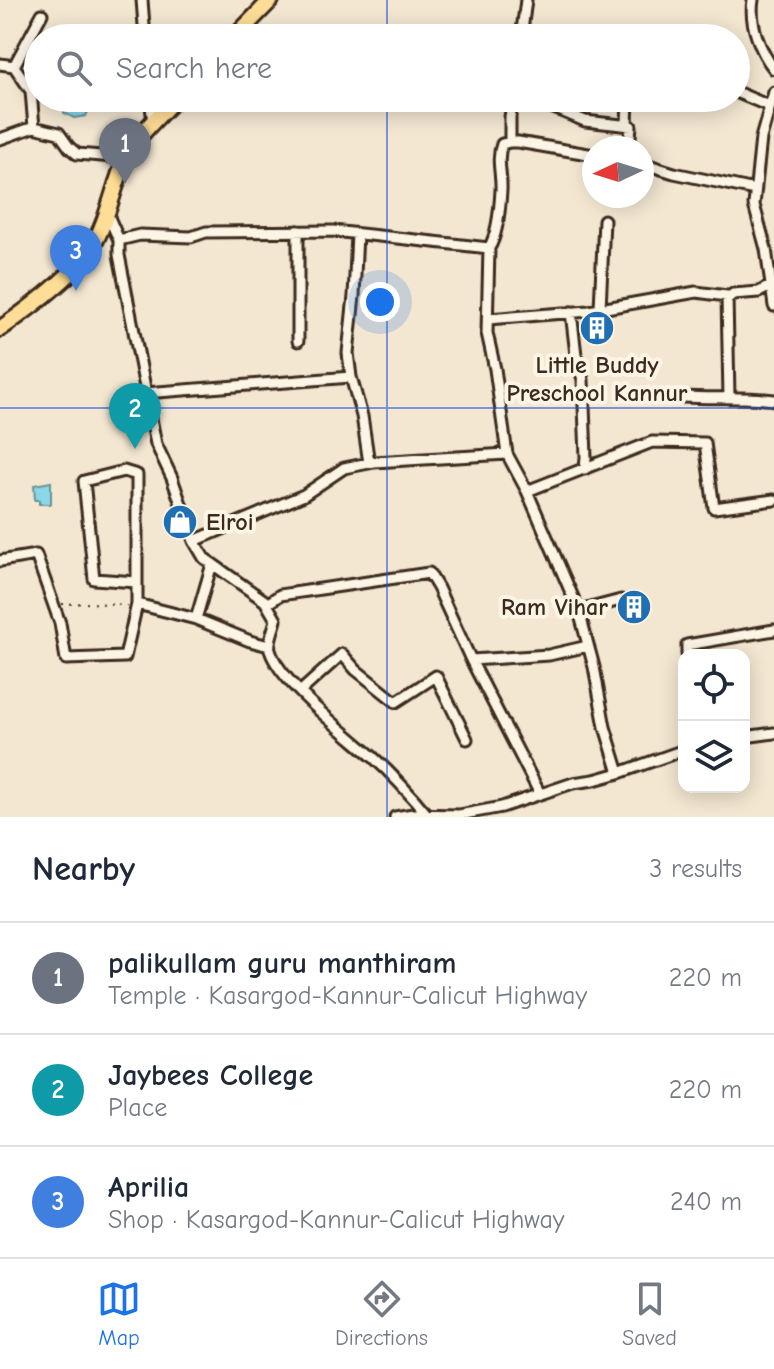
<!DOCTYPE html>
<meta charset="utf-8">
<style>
:root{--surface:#fff;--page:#f6f6f7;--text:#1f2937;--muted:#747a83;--line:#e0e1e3;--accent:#1a73e8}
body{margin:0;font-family:"Comic Neue",sans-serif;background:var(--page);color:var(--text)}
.controls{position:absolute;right:24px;bottom:24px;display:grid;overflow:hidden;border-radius:16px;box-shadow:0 4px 20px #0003}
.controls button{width:72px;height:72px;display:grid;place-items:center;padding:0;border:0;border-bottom:2px solid var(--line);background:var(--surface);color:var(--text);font:40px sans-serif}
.compass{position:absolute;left:582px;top:136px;width:72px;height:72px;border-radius:50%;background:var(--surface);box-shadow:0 4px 20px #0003;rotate:266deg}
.you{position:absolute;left:380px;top:302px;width:28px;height:28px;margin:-20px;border:6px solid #fff;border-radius:50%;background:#1a73e8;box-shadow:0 0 0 12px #1a73e833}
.badge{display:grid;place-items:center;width:52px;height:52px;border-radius:50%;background:var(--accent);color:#fff;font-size:26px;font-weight:700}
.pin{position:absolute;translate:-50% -66px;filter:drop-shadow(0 2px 4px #0008)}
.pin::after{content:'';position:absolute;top:42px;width:28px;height:24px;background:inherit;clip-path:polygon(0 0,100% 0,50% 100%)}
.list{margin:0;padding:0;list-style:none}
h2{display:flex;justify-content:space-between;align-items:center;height:104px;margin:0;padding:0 32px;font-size:34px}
h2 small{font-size:26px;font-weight:400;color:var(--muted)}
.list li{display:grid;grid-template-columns:52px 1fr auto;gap:24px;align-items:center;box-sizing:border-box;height:112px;padding:0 32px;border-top:2px solid var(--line)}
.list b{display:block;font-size:30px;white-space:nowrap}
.list p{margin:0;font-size:26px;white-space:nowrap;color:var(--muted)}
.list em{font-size:26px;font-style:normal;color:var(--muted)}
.icon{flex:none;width:44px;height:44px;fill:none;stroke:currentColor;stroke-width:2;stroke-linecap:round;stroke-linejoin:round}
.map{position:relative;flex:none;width:774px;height:817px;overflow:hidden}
.search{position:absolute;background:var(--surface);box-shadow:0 4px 20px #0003;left:24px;right:24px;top:24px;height:88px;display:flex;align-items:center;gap:20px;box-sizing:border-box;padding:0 28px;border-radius:44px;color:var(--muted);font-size:30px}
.sheet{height:440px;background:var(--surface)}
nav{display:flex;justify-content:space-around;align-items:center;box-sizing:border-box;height:112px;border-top:2px solid var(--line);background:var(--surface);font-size:22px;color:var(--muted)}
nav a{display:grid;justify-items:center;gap:4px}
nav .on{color:var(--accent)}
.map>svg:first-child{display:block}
</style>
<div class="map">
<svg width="774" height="817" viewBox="0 0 774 817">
<rect width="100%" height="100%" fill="#f3e7d1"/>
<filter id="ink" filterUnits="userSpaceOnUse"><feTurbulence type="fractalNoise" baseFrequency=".0125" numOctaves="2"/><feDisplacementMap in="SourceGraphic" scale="16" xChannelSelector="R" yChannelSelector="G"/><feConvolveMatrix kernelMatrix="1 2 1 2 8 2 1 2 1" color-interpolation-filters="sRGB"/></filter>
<g filter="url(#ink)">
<path fill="#89d7e7" stroke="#6a9297" stroke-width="2" d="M69 98H89L91 105 86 116 74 118 64 113 65 101Z
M51 482V504H39V500H35L34 485Z"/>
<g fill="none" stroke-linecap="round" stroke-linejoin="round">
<g stroke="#3b2a1e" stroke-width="15">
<path id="minor" d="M142 0 145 38
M753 0C749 24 760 51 774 69
M521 38 526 0
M0 64 14 66 31 91 34 127
M14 66 42 14
M736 92 769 106
M774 92 761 138 754 205 766 249 774 306
M150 98 153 122
M530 98 585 121 631 126 629 148
M627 125 628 98
M0 139 34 127 59 133 69 147 77 154 126 158
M510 142V117L513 98
M642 163 674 173 755 190
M107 213 119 240V255L156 444 172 478 194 541 204 558 265 601 276 620C274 629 268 641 270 650 279 682 347 734 373 757 393 775 412 796 429 817
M119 240 140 235 191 237 206 232 333 231 489 248 487 333 495 369 507 454 527 491
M489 248C498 234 500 208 501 190 502 174 496 160 502 144L510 142H518L594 155
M727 299 733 294 759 292 774 284
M600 309 604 220
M571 312 576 355 583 380 586 457 585 469
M488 319 589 311 696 292 727 296 729 398
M298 341V231
M351 377 362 416 369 463
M145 393 351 377 348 353 354 296 357 234
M683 397C714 399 744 396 774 400
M194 541 304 495 344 468 374 462 507 454
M0 561 36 555 60 623 66 659 125 657 137 604
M137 582 94 579 84 481 124 471 137 475V604L196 619 212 564
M267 604 280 595 429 573 438 588 471 660
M579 611 527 491 652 442 705 443 714 508 774 500
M196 619 250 641 269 646
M687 655V645L774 630
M301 691 342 654 356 670 396 702 436 676 467 739
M744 737 774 733
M619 773 605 727 594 667 579 611 621 600
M540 794 471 660 549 655 588 646
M395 817 413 814 459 815 502 807 573 783 594 780 619 773 684 750"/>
</g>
<g stroke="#3b2a1e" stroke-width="20">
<path id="trunk" d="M234 38 271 0
M0 329C27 310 75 275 92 247 108 220 113 188 125 160 136 136 158 117 176 98"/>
</g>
<path stroke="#3b2a1e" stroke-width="2" stroke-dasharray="2 6" stroke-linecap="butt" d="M62 604 90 603 127 605"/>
<use href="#minor" stroke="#fcf5e5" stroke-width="9"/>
<use href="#trunk" stroke="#fedd96" stroke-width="14"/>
</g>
</g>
<path fill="none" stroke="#1d4ed8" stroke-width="2" stroke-opacity="0.55" d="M387 0V38M387 98V817M0 408H774"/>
<defs>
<g id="building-disc" transform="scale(1.8)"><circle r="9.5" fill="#1f6fb2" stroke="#fcf5e5"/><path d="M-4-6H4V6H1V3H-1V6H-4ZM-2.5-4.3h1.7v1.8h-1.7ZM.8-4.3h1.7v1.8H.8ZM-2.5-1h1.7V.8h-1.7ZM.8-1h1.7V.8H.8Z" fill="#fff"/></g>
<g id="shop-disc" transform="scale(1.8)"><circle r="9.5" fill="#1f6fb2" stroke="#fcf5e5"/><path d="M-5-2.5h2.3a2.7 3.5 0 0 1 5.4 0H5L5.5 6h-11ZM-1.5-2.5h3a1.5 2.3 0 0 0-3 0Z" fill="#fff"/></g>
</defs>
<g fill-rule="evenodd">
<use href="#building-disc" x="597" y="328"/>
<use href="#shop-disc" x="180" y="522"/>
<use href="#building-disc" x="634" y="607"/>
</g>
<g text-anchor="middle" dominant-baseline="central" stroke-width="8" stroke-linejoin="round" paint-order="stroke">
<g font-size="24" font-weight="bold" fill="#3b2a1e" stroke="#fcf5e5">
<text x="597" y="365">Little Buddy<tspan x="597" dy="28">Preschool Kannur</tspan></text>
<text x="206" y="522" text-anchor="start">Elroi</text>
<text x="608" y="607" text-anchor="end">Ram Vihar</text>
</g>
</g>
</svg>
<div class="controls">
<button><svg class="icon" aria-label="locate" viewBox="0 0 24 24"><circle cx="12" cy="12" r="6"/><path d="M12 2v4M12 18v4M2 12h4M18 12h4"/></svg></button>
<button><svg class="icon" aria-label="layers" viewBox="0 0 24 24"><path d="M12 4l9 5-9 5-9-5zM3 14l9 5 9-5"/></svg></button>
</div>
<svg class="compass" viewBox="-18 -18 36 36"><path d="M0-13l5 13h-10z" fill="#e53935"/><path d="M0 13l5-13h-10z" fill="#747a83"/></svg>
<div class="you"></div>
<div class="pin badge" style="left:125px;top:184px;background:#6b7280">1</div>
<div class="pin badge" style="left:135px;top:449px;background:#0f9aa8">2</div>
<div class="pin badge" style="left:76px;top:291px;background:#3f7fe0">3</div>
<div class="search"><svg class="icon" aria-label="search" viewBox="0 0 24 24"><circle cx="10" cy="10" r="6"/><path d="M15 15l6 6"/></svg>Search here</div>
</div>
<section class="sheet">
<h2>Nearby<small>3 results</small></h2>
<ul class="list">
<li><span class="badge" style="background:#6b7280">1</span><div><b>palikullam guru manthiram</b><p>Temple · Kasargod-Kannur-Calicut Highway</p></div><em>220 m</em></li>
<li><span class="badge" style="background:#0f9aa8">2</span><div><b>Jaybees College</b><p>Place</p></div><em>220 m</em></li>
<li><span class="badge" style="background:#3f7fe0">3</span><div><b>Aprilia</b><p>Shop · Kasargod-Kannur-Calicut Highway</p></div><em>240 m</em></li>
</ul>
</section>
<nav>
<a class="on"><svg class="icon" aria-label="map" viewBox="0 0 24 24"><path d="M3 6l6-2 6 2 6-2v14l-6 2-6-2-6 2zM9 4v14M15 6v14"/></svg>Map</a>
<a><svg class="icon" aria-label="directions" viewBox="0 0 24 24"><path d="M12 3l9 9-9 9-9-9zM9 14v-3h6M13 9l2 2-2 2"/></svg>Directions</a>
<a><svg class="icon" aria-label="saved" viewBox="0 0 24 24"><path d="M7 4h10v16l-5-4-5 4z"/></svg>Saved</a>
</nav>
